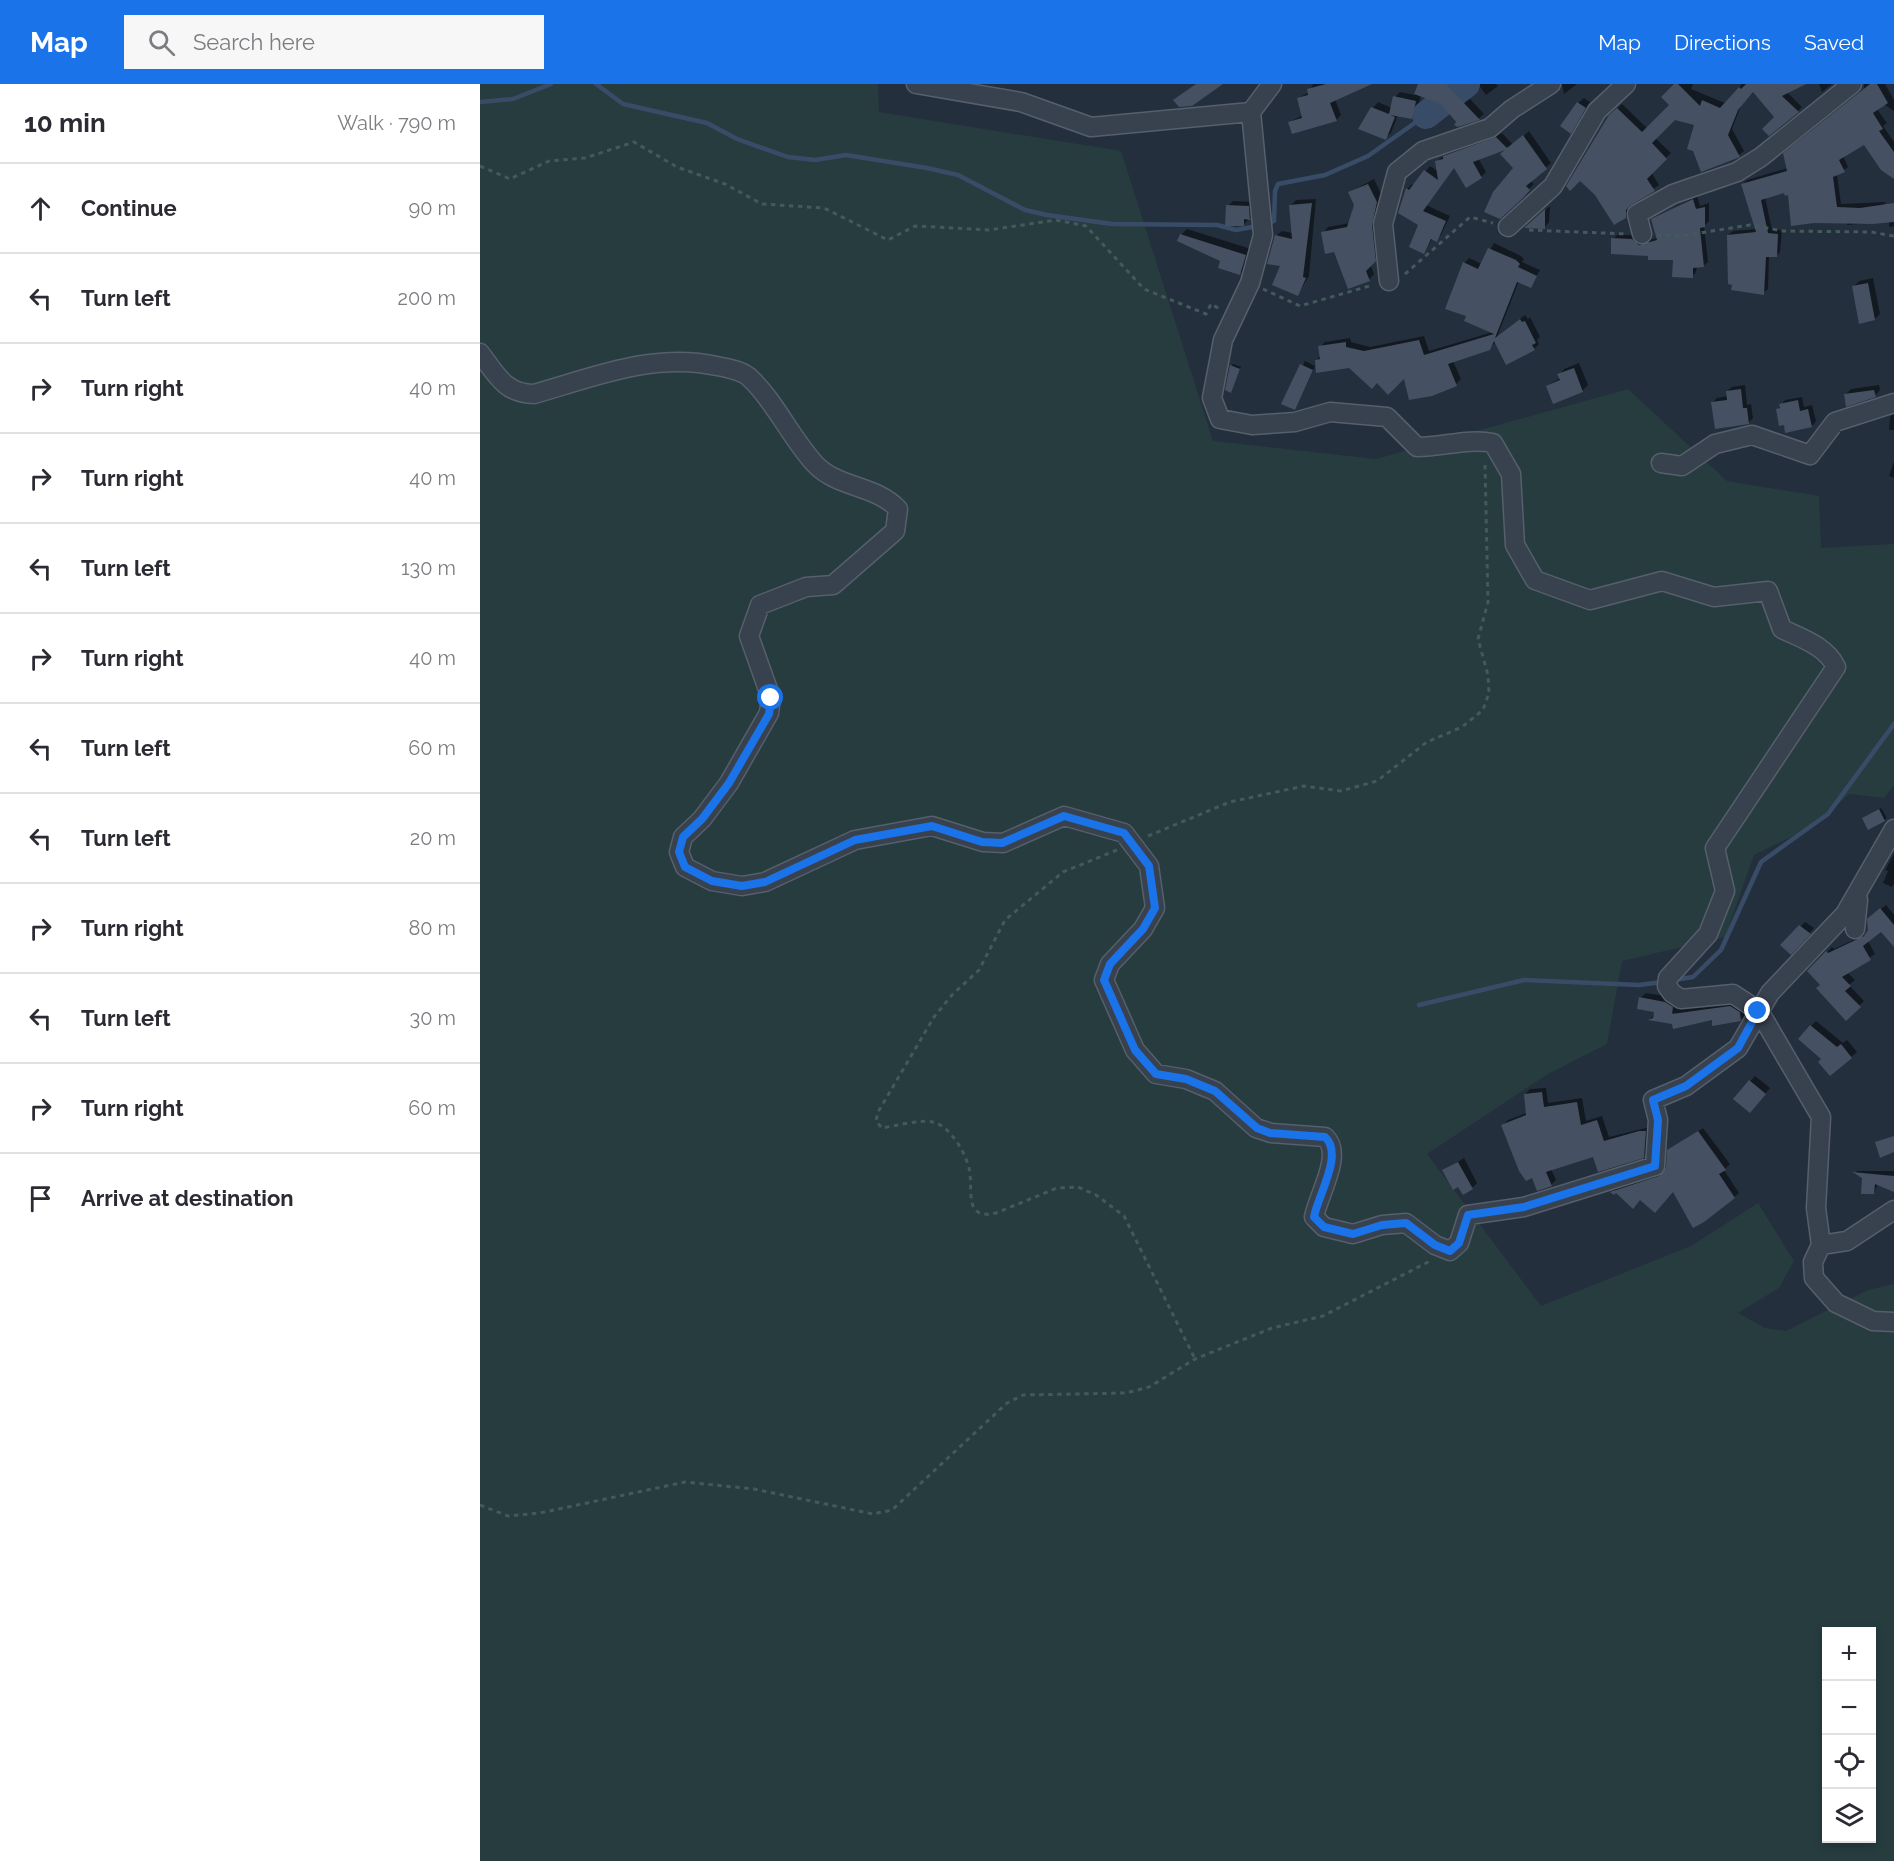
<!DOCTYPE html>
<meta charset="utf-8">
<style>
:root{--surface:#fff;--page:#f7f7f7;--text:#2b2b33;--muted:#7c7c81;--line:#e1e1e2;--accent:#1a73e8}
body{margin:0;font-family:Raleway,sans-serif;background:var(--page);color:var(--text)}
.controls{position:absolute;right:18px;bottom:18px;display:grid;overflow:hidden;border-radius:0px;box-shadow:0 3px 9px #0003}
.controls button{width:54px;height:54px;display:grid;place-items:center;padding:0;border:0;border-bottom:2px solid var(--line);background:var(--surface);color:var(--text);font:30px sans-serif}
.stop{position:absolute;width:18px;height:18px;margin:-14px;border:4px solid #1a73e8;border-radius:50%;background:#fff}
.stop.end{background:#1a73e8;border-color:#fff;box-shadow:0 2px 6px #0008}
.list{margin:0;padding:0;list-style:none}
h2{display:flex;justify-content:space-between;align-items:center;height:78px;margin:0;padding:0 24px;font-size:26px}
h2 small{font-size:20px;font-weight:400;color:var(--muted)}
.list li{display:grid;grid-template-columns:39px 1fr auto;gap:18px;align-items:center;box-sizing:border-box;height:90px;padding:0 24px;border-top:2px solid var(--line)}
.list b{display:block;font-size:22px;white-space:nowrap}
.list em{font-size:20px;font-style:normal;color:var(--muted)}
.icon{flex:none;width:33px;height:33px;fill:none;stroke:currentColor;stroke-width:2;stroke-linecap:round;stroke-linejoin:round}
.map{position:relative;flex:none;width:1414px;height:1777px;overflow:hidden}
header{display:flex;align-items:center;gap:36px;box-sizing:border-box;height:84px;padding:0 30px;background:var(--accent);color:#fff}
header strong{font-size:28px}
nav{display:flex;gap:33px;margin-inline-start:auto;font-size:21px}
.search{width:420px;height:54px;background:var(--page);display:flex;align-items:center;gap:15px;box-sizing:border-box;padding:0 21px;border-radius:0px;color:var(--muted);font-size:22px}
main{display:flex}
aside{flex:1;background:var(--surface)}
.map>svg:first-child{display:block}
</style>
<header>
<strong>Map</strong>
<div class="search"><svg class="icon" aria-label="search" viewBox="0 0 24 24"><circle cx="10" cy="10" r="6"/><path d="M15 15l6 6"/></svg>Search here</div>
<nav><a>Map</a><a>Directions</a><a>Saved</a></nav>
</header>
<main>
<aside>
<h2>10 min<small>Walk · 790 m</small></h2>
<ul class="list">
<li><svg class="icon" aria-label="ahead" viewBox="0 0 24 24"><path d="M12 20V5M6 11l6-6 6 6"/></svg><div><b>Continue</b></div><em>90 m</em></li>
<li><svg class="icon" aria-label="left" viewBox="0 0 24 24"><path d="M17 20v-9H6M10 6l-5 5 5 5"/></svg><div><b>Turn left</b></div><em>200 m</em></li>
<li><svg class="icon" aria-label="right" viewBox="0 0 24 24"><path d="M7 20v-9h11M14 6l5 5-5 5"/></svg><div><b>Turn right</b></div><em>40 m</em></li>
<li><svg class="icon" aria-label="right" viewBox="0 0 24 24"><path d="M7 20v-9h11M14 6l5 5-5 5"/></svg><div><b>Turn right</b></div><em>40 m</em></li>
<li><svg class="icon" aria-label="left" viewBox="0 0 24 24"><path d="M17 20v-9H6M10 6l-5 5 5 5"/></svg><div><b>Turn left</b></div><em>130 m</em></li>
<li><svg class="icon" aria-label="right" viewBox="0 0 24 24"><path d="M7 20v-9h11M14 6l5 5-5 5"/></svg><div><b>Turn right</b></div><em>40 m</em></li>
<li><svg class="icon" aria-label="left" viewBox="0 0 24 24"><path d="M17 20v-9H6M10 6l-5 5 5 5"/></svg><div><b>Turn left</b></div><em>60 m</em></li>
<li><svg class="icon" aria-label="left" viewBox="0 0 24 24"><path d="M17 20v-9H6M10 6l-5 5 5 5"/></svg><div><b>Turn left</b></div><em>20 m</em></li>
<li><svg class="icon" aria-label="right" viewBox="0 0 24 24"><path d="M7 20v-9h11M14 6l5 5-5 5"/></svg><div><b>Turn right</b></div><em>80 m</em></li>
<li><svg class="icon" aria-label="left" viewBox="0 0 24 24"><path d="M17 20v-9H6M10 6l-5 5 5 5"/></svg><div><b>Turn left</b></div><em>30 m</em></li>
<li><svg class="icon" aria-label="right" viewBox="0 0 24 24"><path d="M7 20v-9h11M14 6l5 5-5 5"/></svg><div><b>Turn right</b></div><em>60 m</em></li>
<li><svg class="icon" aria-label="arrive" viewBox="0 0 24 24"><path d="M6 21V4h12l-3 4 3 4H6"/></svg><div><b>Arrive at destination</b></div></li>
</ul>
</aside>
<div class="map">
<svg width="1414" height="1777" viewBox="0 0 1414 1777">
<rect width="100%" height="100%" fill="#242f3e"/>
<path fill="#263c3f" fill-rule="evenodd" d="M0 0H398L399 28 641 67 733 357 896 375 1148 305 1247 397 1339 412 1341 464 1414 460V701L1404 714 1369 710 1337 740 1274 771 1245 853 1142 877 1127 960 1068 990 947 1070 1061 1222 1211 1162 1278 1119 1314 1177 1299 1204 1258 1229 1285 1244 1306 1247 1388 1206 1414 1200V1777H0ZM1346 1548H1392V1754H1346Z"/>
<path fill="#0007" fill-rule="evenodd" d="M833 0H885L855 15 861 31 856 36 810 38 823 31 819 14 829 8Z
M939 0H976L1004 30 999 34 978 41 962 19 941 11 937 28 932 34 918 31 911 49 905 54 893 24 898 18 912 24 915 13 920 8 935 11Z
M998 0H1016L1018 2 1006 11Z
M1082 0H1097L1084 10Z
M1196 0H1213L1211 5 1245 19 1262 0H1323L1307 8 1322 23 1318 27 1296 33 1273 7 1262 19 1252 45 1264 67 1259 71 1222 86 1216 40 1195 34 1175 54 1191 69 1171 88 1179 101 1151 120V127L1145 133 1126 36 1142 20 1167 44 1191 21Z
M1339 0H1352L1342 8Z
M1384 0H1405L1414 16V27L1384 7 1407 39 1403 42 1414 58V92L1384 59 1363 72 1368 83 1357 91 1361 120 1406 118 1402 123 1414 119V142L1409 143V137L1367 141 1366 138 1305 107 1285 113 1292 146H1302L1300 168 1296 172 1289 171 1288 205 1283 209 1248 151 1253 147 1276 145 1263 100 1267 96 1308 84 1384 6Z
M1104 14 1110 18 1090 48 1098 19Z
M1049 47 1071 79 1050 97 1054 100 1020 133 1035 84 1030 62 998 74 1006 88 1001 93 975 82 946 121 970 132 961 151 956 156 953 154 944 168 940 141 927 105 932 100 934 102 950 82 959 88 957 77 969 68 1022 49 1033 61Z
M894 95 902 112 900 170 890 180 894 190 889 196 855 167 843 149 848 143 870 139 875 121 870 108Z
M1217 112 1220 122 1229 119V137L1224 142 1228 178 1223 182H1217L1216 188 1212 193 1195 175 1170 170 1133 155 1137 151H1157L1164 157 1178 154 1172 136Z
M836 115 829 192 818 210 802 181 796 152 802 147 813 149 811 121 816 116Z
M753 117 774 118 775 129 763 141 748 122Z
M1070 122 1069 138 1064 144 1047 142Z
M707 145 771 165 765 184 760 190 701 151Z
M1014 159 1041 172 1044 175 1042 178 1060 186 1050 202 1039 197 1017 253 1045 231 1048 235 1050 233 1060 253 1057 256 1059 260 1054 265 1016 258 1009 264 973 277 981 295 976 300 925 292 897 297 870 283 836 276 841 272 840 263 845 258 870 254 871 258 890 263 944 252 949 267 1013 248 988 231 967 224 984 179 989 174 1002 180Z
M1393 194 1400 230 1395 235 1374 202 1379 197Z
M825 277 835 282 815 325 803 320Z
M1099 279 1108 301 1102 307 1068 302 1080 294 1079 291 1084 285Z
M753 280 761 283 751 307V282Z
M1265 301 1267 321 1271 320 1273 334 1268 339 1233 318 1237 314 1248 312 1247 307 1252 303Z
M1399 301 1400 306 1395 312 1365 311 1371 305Z
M1322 313 1324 323 1332 321 1336 337 1332 342 1298 325 1305 316Z
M1414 329V346H1409L1410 333Z
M1414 377V394L1409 392Z
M1401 724 1407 734 1404 736 1386 732Z
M1414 770V800L1412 803 1403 799 1408 787 1405 786Z
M1406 821 1414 831V853L1411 856 1401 846 1388 857 1395 870 1367 888 1375 896 1369 901 1384 917 1366 935 1329 887 1352 863 1354 865 1388 849 1394 831Z
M1325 838 1334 844 1311 868 1303 861Z
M1166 909 1191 913 1198 918 1196 925 1256 917 1264 922 1265 930 1260 936 1233 934 1193 939 1171 935 1176 926 1160 914ZM1186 928 1197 930 1185 933Z
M1336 937 1363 959 1367 956 1377 968 1371 973 1343 975 1331 942Z
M1275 992 1290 1004 1276 1021 1270 997Z
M1066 1004 1068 1019 1102 1014 1106 1037 1122 1032 1129 1053 1170 1043 1169 1067 1163 1072H1114L1071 1085 1076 1096 1071 1101 1023 1041 1028 1036 1047 1029 1045 1010 1050 1005Z
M1223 1044 1250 1080 1244 1086 1259 1109 1254 1113 1194 1106 1160 1115 1132 1108 1136 1104 1185 1087 1189 1067Z
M984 1074 997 1099 992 1104 964 1087Z
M1377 1087H1414V1106L1398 1099 1394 1109 1383 1093 1374 1090Z"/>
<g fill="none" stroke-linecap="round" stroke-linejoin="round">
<path stroke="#394c67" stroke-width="4.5" d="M116 0 143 20 227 39 257 55 308 73 335 76 366 71 447 84 478 91 545 126 567 131 632 140 737 141 756 146 777 142
M0 18 33 15 71 0
M786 140 794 137 795 107 798 100 845 91 888 72 946 31
M1194 896 1213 893 1241 866 1281 778 1348 730 1414 640
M939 921 1044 896 1159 901 1182 898"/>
<path stroke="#394c67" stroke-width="28" d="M946 31 986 0"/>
</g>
<path fill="#455162" d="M716 0H743L712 22 699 23 693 16Z
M846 0H892L850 19 857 37 812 50 808 38 822 34 817 14 828 11 827 5Z
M938 0H966L1000 36 978 43 974 41 976 38 961 20 934 10Z
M1194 0H1198L1220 22 1222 16 1240 24 1259 3 1261 5 1266 0H1326L1302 12 1319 28 1289 52 1282 45 1294 33 1273 8 1258 26 1248 51 1260 73 1221 88 1213 67 1207 65 1214 41 1195 36 1172 59 1187 75 1167 95 1175 107 1151 121 1146 126V134L1134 141 1115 111 1100 97 1090 107 1086 102 1129 31 1137 24 1162 48 1189 21 1181 13Z
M1390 0H1397L1408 19 1393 29 1403 45 1399 47 1414 68V95L1401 86 1384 61 1359 76 1365 88 1353 93 1357 123 1380 124 1414 119V138L1392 140 1334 139 1311 142 1308 111 1305 112 1304 109 1281 116 1288 149 1298 150 1297 173H1286L1284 211 1251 206 1252 201 1248 200 1247 151 1276 148 1261 100 1307 87 1303 69Z
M913 12 936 17 932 35 910 31 915 33 906 56 878 45 891 23 909 30Z
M1097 18 1106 24 1091 50 1080 42Z
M1043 51 1067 85 1046 102 1050 106 1043 114 1020 135 1004 128 1013 108 1033 84 1020 70 1025 66 993 78 1002 94 986 104 974 84 943 127 966 137 957 158 951 155 944 170 929 163 938 141 918 129 926 104 929 106 944 86 958 96 955 77 963 75V72L1016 53 1027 64Z
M888 100 897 118 892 141 896 177 886 187 890 197 868 205 854 168 845 170 841 148 867 143 874 121 868 108Z
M1213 115 1216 125 1225 123V143L1220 144 1224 183 1213 184V194L1192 193 1193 176H1168V172L1131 170V154L1152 155 1159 161 1177 156 1171 135Z
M832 119 823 193 826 194 818 212 792 201 800 182 787 180 795 151 812 155 809 121Z
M746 121 769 122 770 136 764 135V142H745Z
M1065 125V145L1044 144Z
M700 150 766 171 760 191 738 184 740 177 697 157Z
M1008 164 1036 176 1040 180 1038 183 1057 192 1051 204 1037 198 1015 254 1040 235 1042 238 1045 237 1056 259 1052 261 1055 266 1026 281 1014 257 1010 266 968 280 977 302 952 312 929 316 924 295 908 311 897 299 892 305 869 284 836 289 835 276 840 275 838 262 866 258V263L884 267 939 256 944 271 1014 250 984 237 986 232 965 225 983 178 998 185Z
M1388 199 1395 236 1379 240 1372 202Z
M820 280 833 286 815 326 801 320Z
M750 281 760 285 751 309 745 306Z
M1094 284 1103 308 1073 320 1066 302 1080 296 1077 290Z
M1261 305 1263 324H1267L1269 340 1235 345 1231 318 1247 316 1246 307Z
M1394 306 1396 313 1366 323 1364 310Z
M1318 316 1320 327 1328 325 1332 343 1305 349 1304 341 1299 342 1296 325 1300 324 1299 320Z
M1399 725 1405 737 1388 746 1382 734Z
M1400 824 1414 841V863L1401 848 1383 862 1391 876 1362 893 1371 902 1365 907 1381 923 1366 937 1336 904 1340 901 1327 887 1346 867 1348 869 1384 852 1388 846 1387 835Z
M1319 841 1331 850 1311 871 1300 861Z
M1159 913 1185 918 1193 923 1192 930 1250 922 1260 928 1261 937 1232 942V936L1193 945 1192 940 1168 936 1173 934 1174 928 1157 925Z
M1330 941 1357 963 1361 960 1372 974 1350 992 1338 978 1341 975 1318 955Z
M1269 996 1286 1010 1270 1029 1253 1015Z
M1062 1008 1064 1023 1097 1018 1101 1041 1117 1036 1124 1057 1159 1047H1166L1164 1074 1118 1088 1113 1073 1066 1088 1072 1102 1057 1107 1052 1094 1046 1097 1039 1087 1021 1041 1046 1031 1044 1010Z
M1218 1047 1246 1086 1239 1090 1255 1114 1224 1138 1213 1144 1193 1108 1175 1129 1160 1116 1153 1125 1136 1109 1134 1111 1130 1108 1179 1092 1186 1083 1187 1066Z
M1414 1052V1068L1400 1074 1395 1058Z
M978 1078 993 1105 983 1111 978 1103 973 1106 962 1086Z
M1372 1088 1414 1092V1108L1395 1100 1394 1110H1381L1382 1094Z"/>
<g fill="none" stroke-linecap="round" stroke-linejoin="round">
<g stroke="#565f6c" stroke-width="21">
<path id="minor" d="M436 0 541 18 611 43 771 28 792 0
M771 28 783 151 770 199 743 256 732 314 740 335 772 341 815 338 850 328 907 333 937 363C963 363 988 354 1013 359L1031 390 1035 461 1055 496 1110 516 1182 497 1234 513 1288 507 1302 545C1321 554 1346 562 1356 583L1235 764 1245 807 1228 850 1188 894 1187 902 1192 909 1201 915 1253 910 1279 927 1341 1033 1336 1124 1341 1161 1333 1178 1334 1194 1356 1219 1393 1237 1414 1238
M1028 143 1073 102 1117 27 1146 0
M1162 150 1157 130 1193 110 1257 88 1281 73 1372 0
M909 197 903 140 917 88 943 67 1010 44 1032 25 1071 0
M0 269C16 290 25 310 54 310 114 293 174 268 237 282 248 284 264 287 271 295 296 319 311 354 335 380 357 404 396 401 418 425L415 447 353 501 326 503 280 521 269 552 291 614 289 629 249 699 222 735 203 753 199 768 205 783 232 797 262 802 285 798 375 756 452 742 503 758 523 759 584 732 644 749 669 782 675 824 663 845 630 880 624 896 655 966 676 990 706 995 735 1007 776 1044 791 1049 845 1053C864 1070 838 1111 834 1133L844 1143 873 1150 902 1141 926 1139 955 1161 970 1167 979 1159 988 1131 1044 1123 1175 1082 1178 1036 1173 1016 1206 1002 1258 964 1290 909 1365 830 1414 745
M1181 379 1202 382 1235 360 1272 351 1330 371 1355 338 1414 319
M1375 845 1378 816
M1341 1161 1367 1157 1414 1126"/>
</g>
<path stroke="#44595c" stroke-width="3" stroke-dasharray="4.5 4.5" stroke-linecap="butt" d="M0 82 30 95 69 77 105 74 154 58 197 83 245 100 282 120 344 124 408 156 435 142 509 146 576 136 606 142 664 205 726 230 731 220 740 225
M1049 146 1147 150
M1177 151 1201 152 1270 141 1303 147 1391 148 1414 152
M925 190 990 133 1013 139
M783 205 820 222 893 201
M668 752 750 718 824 702 861 707 897 697 947 658 982 643 1003 626 1009 609 1008 591 998 555 1008 518 1005 380
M637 766 583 788 525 836 499 886 472 911 454 933 398 1028 396 1037 402 1044C414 1042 443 1035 453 1038 470 1042 485 1068 489 1084 494 1104 482 1137 516 1129L577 1104 598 1103 616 1111 644 1132 715 1275
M0 1421 28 1432 60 1429 205 1398 274 1405 393 1430 412 1426 527 1319 543 1311 646 1309 669 1303 715 1275 792 1244 843 1232 950 1177"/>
<use href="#minor" stroke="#38414e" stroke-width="18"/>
</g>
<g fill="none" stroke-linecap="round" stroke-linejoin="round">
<path stroke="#1a73e8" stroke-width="8" d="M291 614 289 630 249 699 222 735 203 753 199 768 205 783 232 797 262 802 285 798 375 756 452 742 502 758 522 759 584 732 644 749 669 782 675 824 663 845 630 880 624 896 655 966 676 990 706 995 735 1007 777 1044 790 1049 845 1053C864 1070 838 1111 834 1133L844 1143 873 1150 902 1141 926 1139 955 1161 970 1167 979 1159 988 1131 1044 1123 1175 1082 1178 1036 1173 1016 1206 1002 1258 964 1278 927"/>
</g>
</svg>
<div class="controls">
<button>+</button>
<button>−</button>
<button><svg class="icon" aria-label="locate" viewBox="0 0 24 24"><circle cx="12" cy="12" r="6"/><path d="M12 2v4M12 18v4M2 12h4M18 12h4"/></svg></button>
<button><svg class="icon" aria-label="layers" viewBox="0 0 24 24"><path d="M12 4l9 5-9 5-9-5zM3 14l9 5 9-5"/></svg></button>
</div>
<div class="stop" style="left:291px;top:614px"></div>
<div class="stop end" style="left:1278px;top:927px"></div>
</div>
</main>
